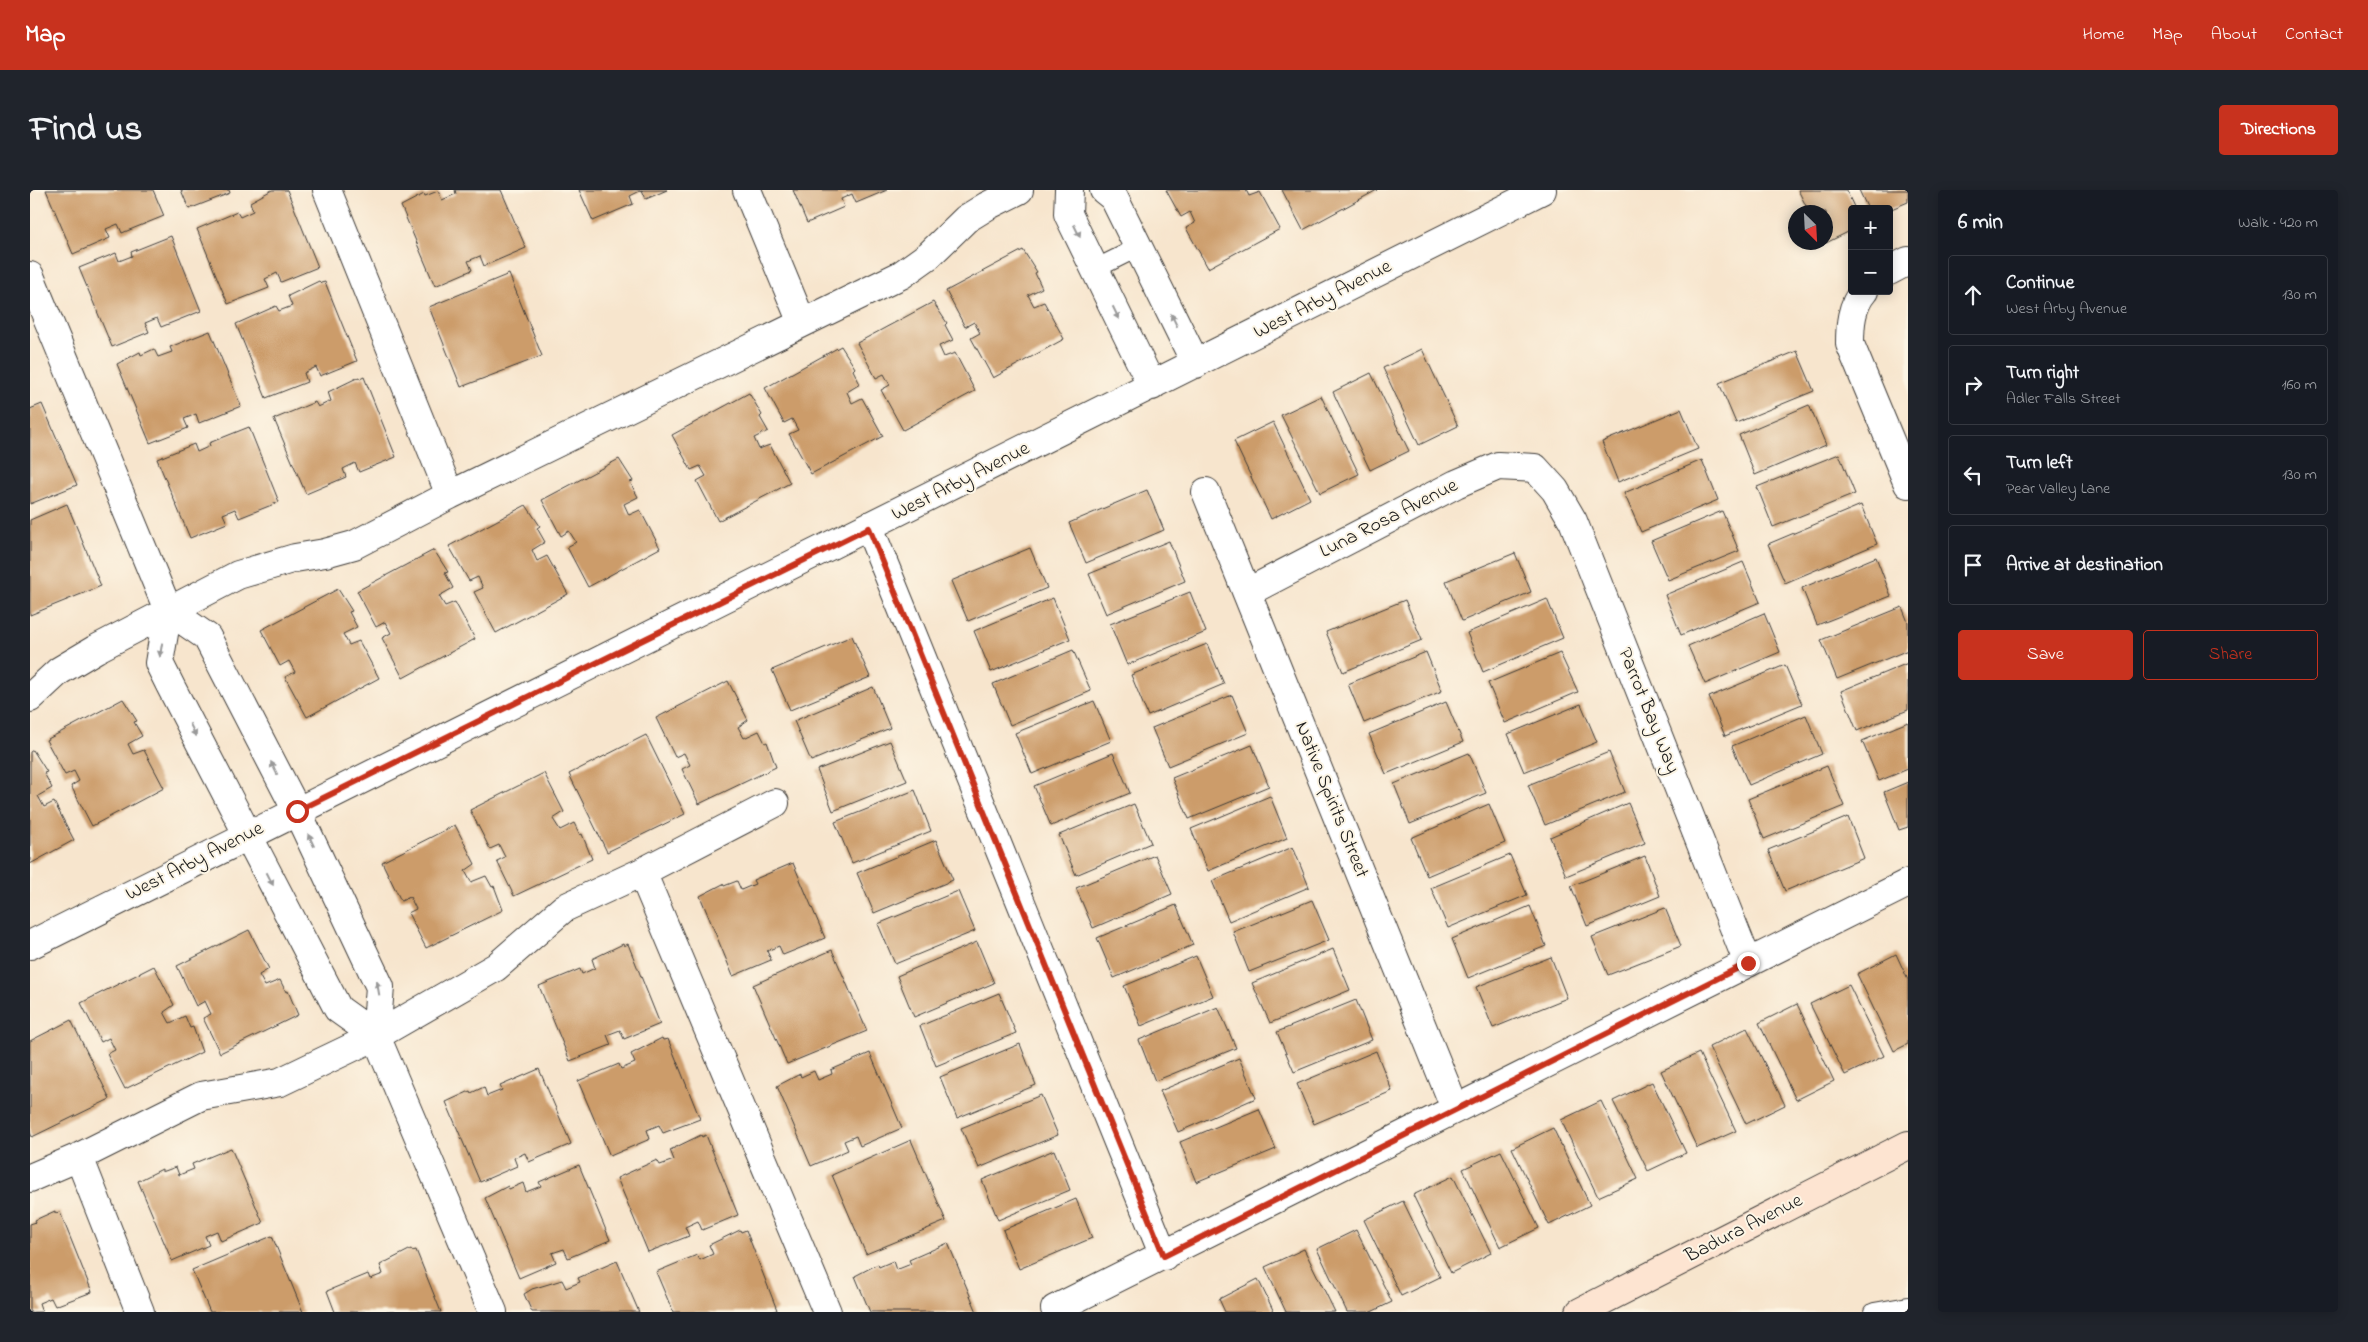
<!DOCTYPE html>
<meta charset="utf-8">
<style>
:root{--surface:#171b24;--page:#20242c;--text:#f1f3f6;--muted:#9ea1a6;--line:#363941;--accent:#c8321e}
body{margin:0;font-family:"Indie Flower",sans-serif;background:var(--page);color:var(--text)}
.controls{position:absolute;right:15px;top:15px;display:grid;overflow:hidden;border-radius:5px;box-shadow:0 2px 12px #0003}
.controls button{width:45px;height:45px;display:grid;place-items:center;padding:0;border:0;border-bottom:1px solid var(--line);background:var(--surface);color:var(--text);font:25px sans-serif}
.compass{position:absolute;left:1758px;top:15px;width:45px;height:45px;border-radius:50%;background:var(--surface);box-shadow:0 2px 12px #0003;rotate:156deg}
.stop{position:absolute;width:15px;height:15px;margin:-11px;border:4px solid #c8321e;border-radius:50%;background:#fff}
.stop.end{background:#c8321e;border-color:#fff;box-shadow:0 1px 5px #0008}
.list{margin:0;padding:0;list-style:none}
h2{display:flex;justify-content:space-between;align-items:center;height:65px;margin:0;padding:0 20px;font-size:21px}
h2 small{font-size:16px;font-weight:400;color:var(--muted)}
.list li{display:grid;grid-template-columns:32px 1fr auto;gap:15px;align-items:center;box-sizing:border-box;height:80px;margin:0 10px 10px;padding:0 10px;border:1px solid var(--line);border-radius:5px}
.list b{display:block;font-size:19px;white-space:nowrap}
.list p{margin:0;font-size:16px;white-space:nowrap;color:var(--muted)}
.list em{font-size:16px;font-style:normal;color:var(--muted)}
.actions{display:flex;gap:10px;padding:15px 20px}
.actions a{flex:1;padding:11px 0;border:1px solid var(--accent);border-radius:5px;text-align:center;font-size:18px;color:var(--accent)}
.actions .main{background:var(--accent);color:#fff}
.icon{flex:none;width:28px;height:28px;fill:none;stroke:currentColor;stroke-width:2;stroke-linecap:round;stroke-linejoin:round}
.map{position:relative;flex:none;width:1878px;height:1122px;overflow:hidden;border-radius:5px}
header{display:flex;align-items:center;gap:30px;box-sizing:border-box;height:70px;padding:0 25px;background:var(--accent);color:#fff}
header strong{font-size:24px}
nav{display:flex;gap:28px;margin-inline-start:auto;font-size:18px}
.intro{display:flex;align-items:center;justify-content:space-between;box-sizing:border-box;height:120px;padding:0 30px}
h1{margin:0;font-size:35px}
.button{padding:12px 22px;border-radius:5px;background:var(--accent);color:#fff;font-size:18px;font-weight:700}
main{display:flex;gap:30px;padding:0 30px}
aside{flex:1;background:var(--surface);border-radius:5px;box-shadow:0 2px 12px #0003}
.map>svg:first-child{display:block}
</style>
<header>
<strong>Map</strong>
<nav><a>Home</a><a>Map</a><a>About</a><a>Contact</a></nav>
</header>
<div class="intro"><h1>Find us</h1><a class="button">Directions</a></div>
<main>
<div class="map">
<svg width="1878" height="1122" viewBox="0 0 1878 1122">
<rect width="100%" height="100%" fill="#fcf5e5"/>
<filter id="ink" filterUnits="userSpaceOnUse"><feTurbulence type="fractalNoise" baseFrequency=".02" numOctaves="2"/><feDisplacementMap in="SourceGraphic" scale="10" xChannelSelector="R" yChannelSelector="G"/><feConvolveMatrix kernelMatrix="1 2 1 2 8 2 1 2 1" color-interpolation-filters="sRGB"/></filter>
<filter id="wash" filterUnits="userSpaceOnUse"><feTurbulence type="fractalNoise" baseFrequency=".0096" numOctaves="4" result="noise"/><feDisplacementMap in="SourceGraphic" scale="20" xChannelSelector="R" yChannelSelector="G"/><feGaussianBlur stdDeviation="1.12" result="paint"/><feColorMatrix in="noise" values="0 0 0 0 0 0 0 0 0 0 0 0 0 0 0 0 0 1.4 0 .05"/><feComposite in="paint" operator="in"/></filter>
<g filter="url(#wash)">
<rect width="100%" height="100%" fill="#f7e5cd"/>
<g id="blocks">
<path fill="#cc9c6b" d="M16 0H123L134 26 92 43 88 34 76 39 80 48 43 64Z
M151 0H199L200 3 159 19Z
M242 0H257L288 77 251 92 247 83 235 89 239 98 198 114 167 39 207 22 210 27 223 21 220 12Z
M425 0H471L496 58 454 76 450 66 438 71 442 80 405 96 371 16 394 4 395 6 408 1 412 10 426 4Z
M549 0H637L616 9 612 0 600 6 603 14 563 31Z
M763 0H857L826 13 822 4 811 9 814 17 777 33Z
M1136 0H1216L1219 6 1230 2 1250 39 1178 78 1156 38 1165 33 1160 22 1151 27Z
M1252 0H1347L1273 40Z
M1768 0H1816L1825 19H1822V40L1796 53V22H1779Z
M1829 0H1878V12L1859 20V19H1838Z
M141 46 171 121 131 137 127 128 115 133 119 142 82 157 49 78 86 63 89 71 102 66 101 62Z
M993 60 1007 82 1005 83 1012 98 998 105 1004 116 1014 112 1034 149 963 188 941 148 950 143 944 132 935 137 916 101Z
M479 84 512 166 431 197 399 117Z
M289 91 291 93 295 92 327 171 290 186 286 177 274 183 277 192 236 208 206 134 246 116 249 121 262 116 258 106Z
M903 112 917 133 915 135 923 150 909 156 914 167 925 163 945 201 873 240 851 200 860 195 854 184 846 188 827 153Z
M180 141 211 216 169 233 166 224 154 229 158 238 120 253 87 174 110 162 111 165 124 159 128 167 142 162 140 157Z
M811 156 825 178 823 180 830 194 817 202 822 213 832 208 853 246 781 284 759 244 768 240 762 229 754 233 735 198Z
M1392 159 1428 236 1389 255 1353 178Z
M1767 161 1784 201 1706 233 1689 193Z
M1341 183 1379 261 1340 280 1303 202Z
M329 187 330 189 334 187 366 267 329 282 325 273 313 279 316 287 276 304 244 229 285 212 288 217 301 211 298 202Z
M719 203 732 225 730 227 738 241 724 248 729 259 740 255 760 293 688 331 667 291 676 286 670 276 661 280 642 245Z
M1291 206 1329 284 1290 303 1251 225Z
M12 214 47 295 0 314V219Z
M1779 215 1796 255 1725 285 1709 245Z
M1651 219 1668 259 1588 292 1572 252Z
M1243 232 1280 309 1241 329 1204 251Z
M219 237 249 312 209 328 205 319 193 324 197 333 160 348 127 269 164 254 167 262 180 256 179 253Z
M1809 264 1825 304 1743 337 1727 297Z
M589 269 603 291 600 292 608 307 594 314 599 325 610 320 630 358 558 397 537 357 546 352 539 341 531 346 512 310Z
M1672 270 1688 310 1611 342 1594 303Z
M1117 300 1134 340 1056 373 1039 333Z
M37 314 71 396 0 425V330Z
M496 315 510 336 507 338 515 352 502 360 507 371 517 366 538 404 466 443 444 402 453 398 448 387 439 391 419 356Z
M1831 315 1847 354 1755 393 1738 354Z
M1692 321 1709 361 1638 390 1621 351Z
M1139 351 1155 391 1076 424 1059 384Z
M1000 358 1017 398 938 431 921 391Z
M404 360 418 382 415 383 423 398 409 406 415 416 425 412 445 449 373 488 352 448 361 443 355 432 346 437 327 401Z
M1485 363 1501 402 1432 431 1416 391Z
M1846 367 1861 406 1787 435 1772 398Z
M1713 372 1730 412 1651 445 1635 405Z
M308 399 322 421 319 422 327 437 313 444 319 455 329 451 349 488 277 527 255 487 265 482 259 471 250 476 231 440Z
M1160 402 1176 442 1097 475 1080 434Z
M1023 408 1040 449 961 482 944 441Z
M1517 409 1533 448 1453 482 1437 443Z
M1375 410 1392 450 1313 482 1296 442Z
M1872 417 1878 432V460L1807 489 1791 450Z
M1734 423 1750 462 1675 494 1658 456Z
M822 446 840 487 760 520 742 480Z
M1177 454 1194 494 1118 526 1101 485Z
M1043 460 1061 501 980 535 963 494Z
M1396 462 1412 501 1334 533 1318 494Z
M1530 463 1548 502 1475 533 1458 493Z
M1878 473V520L1827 541 1811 501Z
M1755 475 1772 514 1695 546 1679 507Z
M698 491 718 530 708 537 714 548 729 541 735 553 737 552 746 577 669 614 652 579 660 575 654 563 645 567 626 528Z
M843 497 860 538 781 571 764 531Z
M1202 505 1218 543 1138 576 1122 538Z
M93 509 107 531 104 532 112 546 98 554 103 564 114 560 134 598 62 636 41 596 49 591 44 581 35 585 16 550Z
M1064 511 1081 551 1002 584 985 543Z
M1416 512 1433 552 1356 584 1339 544Z
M1551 514 1567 552 1494 582 1478 544Z
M1776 525 1792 564 1719 595 1702 556Z
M1878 532V579L1849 591 1832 551Z
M616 545 655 624 577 662 539 584Z
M860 551 877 591 803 621 787 580Z
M1222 555 1239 596 1159 629 1142 588Z
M3 560 17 582 14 583 22 598 8 606 14 617 24 612 44 650 0 674V562Z
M1579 562 1595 602 1515 635 1498 595Z
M1083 563 1100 603 1021 636 1004 596Z
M1439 563 1456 603 1380 634 1364 594Z
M1797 576 1814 616 1734 649 1718 609Z
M514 583 534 622 523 629 530 640 544 633 550 645 552 644 562 669 484 706 467 671 475 667 469 655 460 659 440 620Z
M1878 592V637L1869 640 1854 602Z
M885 600 901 641 822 673 805 632Z
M1240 606 1257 648 1178 681 1161 639Z
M1598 613 1615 653 1536 686 1520 647Z
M1104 614 1121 653 1046 685 1029 645Z
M1459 614 1475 653 1397 686 1381 648Z
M1818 627 1834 668 1755 701 1738 660Z
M425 635 445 674 435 681 441 692 456 686 462 697 464 696 473 720 396 758 378 723 386 719 380 707 371 711 352 672Z
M906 650 923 690 844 723 827 683Z
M1263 657 1279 697 1199 731 1182 691Z
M1125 665 1142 704 1063 738 1046 698Z
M1480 665 1497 705 1418 738 1401 698Z
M1615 666 1630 706 1557 736 1541 696Z
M763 673 795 748 753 765 749 756 737 761 741 770 703 786 670 706 693 694 694 696 707 691 711 700 725 694 723 690Z
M928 701 945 741 865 774 848 734Z
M1282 710 1299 750 1219 782 1203 742Z
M1146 715 1163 755 1084 788 1067 748Z
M1500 716 1516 756 1438 788 1422 749Z
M1635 718 1651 756 1578 785 1562 747Z
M219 740 239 779 229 785 235 796 250 790 256 802 258 801 268 825 190 863 173 828 181 824 175 811 166 816 147 776Z
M947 752 964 793 884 827 867 786Z
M593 754 594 756 598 754 630 834 594 849 590 840 577 845 581 855 540 871 509 796 550 779 552 784 565 778 562 769Z
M1303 759 1320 800 1240 833 1222 793Z
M802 760 837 841 757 874 723 795Z
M1866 764 1878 790V854L1864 861 1827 784Z
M1166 766 1183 806 1111 836 1094 796Z
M1521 767 1537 808 1463 838 1446 797Z
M124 776 144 815 134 822 140 833 155 826 160 838 163 837 172 862 95 899 77 864 85 860 79 848 71 852 51 813Z
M1819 795 1854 866 1815 885 1780 814Z
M969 803 986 843 906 876 890 836Z
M1326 810 1342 850 1264 882 1247 842Z
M1767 814 1804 891 1766 910 1729 833Z
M1188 817 1206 858 1125 891 1109 850Z
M41 830 80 909 2 947 0 942V851Z
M1717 838 1755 915 1716 934 1679 857Z
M632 848 633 850 638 849 670 929 633 943 629 935 617 940 620 949 580 966 548 891 589 874 591 879 605 873 601 864Z
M990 854 1006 895 927 928 910 887Z
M1346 861 1362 901 1284 934 1267 894Z
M840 863 872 938 830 956 826 946 814 951 818 960 781 976 747 896 770 884 771 887 784 881 788 890 802 884 801 880Z
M1669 863 1706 941 1667 958 1631 881Z
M1209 868 1226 908 1148 942 1130 901Z
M509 879 541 954 499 972 495 963 484 968 487 976 450 992 416 912 440 901 441 903 454 897 457 906 472 900 470 896Z
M1622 892 1656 963 1618 981 1583 911Z
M1011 905 1028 945 949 978 931 938Z
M1571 911 1608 989 1568 1007 1531 930Z
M1229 919 1246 959 1166 992 1150 952Z
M1523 938 1560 1015 1519 1035 1482 958Z
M671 945 672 947 676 945 708 1025 672 1040 668 1031 655 1037 659 1046 618 1062 587 988 627 970 630 975 644 970 640 960Z
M881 950 916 1031 836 1064 802 985Z
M201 958 233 1033 191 1051 187 1041 175 1046 179 1055 142 1071 108 991 132 979V982L146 977 149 985 164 979 162 974Z
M1024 960 1040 1000 968 1030 952 990Z
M1471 961 1509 1038 1470 1057 1433 979Z
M549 975 580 1050 538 1068 534 1059 522 1063 526 1072 489 1088 455 1008 478 996 479 999 493 993 496 1002 511 996 509 992Z
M1423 986 1461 1063 1421 1083 1383 1005Z
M1046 1009 1062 1048 989 1079 973 1040Z
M1373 1011 1410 1087 1371 1106 1334 1030Z
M25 1021V1023L30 1022 62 1102 25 1116 21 1108 9 1113 12 1122H0V1034L6 1032 5 1030Z
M710 1040 711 1042 716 1040 747 1120 742 1122H643L626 1082 667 1065 670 1070 683 1064 679 1055Z
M1326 1040 1362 1112 1341 1122H1317L1287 1059Z
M242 1046 273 1122H180L162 1080Z
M918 1053 947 1122H840L825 1086 848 1074 849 1077 863 1071 866 1080 881 1074 879 1070Z
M381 1059 382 1061 386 1060 411 1122H305L297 1101 338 1084 340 1089 353 1084 350 1075Z
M1274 1059 1305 1122H1256L1235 1077Z
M587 1071 609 1122H502L494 1104 502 1099 532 1090 536 1098 550 1092 548 1088Z
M1228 1089 1244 1122H1195L1189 1109Z"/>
</g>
</g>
<g filter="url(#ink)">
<use href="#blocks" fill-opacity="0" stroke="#3d3a37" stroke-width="1"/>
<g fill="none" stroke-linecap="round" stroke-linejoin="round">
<g stroke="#3d3a37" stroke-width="20">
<path id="service" d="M1065 79 1109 57
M1844 1122 1878 1116"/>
</g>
<g stroke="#3d3a37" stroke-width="30">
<path id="minor" d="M297 0 420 305
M717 0 772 133
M1039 0 1038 24 1122 196
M1074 0 1084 8 1166 174
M1859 81 1878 71
M0 86 138 420
M1834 101C1821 116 1820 135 1820 154L1878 294
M1176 302 1425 918
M839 337 1134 1066
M1218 402 1426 294 1468 276 1505 278 1525 300 1543 331 1718 773
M138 420 177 447 267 621 350 797 346 846 463 1122
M138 420 129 473 141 497 308 819 346 846
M0 508 29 481 66 459 208 385 265 368 295 363 324 355 420 305 871 85 899 65 936 29 957 16 989 0
M612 682 797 1122
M0 755 1512 0
M49 967 110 1122
M0 988 49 967 171 906 250 892 346 846 466 777 534 718 612 682 745 613
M1025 1119 1878 693"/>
</g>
<g stroke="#3d3a37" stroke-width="30">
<path id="secondary" d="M1550 1122 1878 955"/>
</g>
<use href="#service" stroke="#fff" stroke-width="18"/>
<use href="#minor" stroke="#fff" stroke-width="28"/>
<use href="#secondary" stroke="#fde4d1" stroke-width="28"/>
</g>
<defs><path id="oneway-solid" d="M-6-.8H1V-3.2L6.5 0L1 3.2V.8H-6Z" transform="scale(1.25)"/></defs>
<g fill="#999">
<use href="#oneway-solid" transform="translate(1047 41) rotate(64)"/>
<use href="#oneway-solid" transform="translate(1086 123) rotate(64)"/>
<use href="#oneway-solid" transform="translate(1144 130) rotate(-116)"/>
<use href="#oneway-solid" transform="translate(131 460) rotate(99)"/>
<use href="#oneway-solid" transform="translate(163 540) rotate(63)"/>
<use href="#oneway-solid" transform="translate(244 578) rotate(-117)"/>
<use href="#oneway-solid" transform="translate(281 650) rotate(-115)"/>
<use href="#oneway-solid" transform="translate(240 689) rotate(63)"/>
<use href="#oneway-solid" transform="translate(348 798) rotate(-100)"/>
</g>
</g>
<g fill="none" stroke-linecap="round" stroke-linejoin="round" filter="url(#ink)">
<path stroke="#c8321e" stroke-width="6" d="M267 621 839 338 1134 1066 1718 773"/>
</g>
<g text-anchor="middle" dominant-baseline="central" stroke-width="4" stroke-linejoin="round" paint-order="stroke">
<g font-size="20" fill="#1c1c1c" stroke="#fcf5e5">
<text transform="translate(1293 110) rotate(-27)">West Arby Avenue</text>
<text transform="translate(931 292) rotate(-27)">West Arby Avenue</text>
<text transform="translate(1359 329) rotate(-27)">Luna Rosa Avenue</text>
<text transform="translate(1618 521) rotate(68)">Parrot Bay Way</text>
<text transform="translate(1301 610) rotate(68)">Native Spirits Street</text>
<text transform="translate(165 672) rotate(-27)">West Arby Avenue</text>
<text transform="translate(1714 1039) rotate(-27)">Badura Avenue</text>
</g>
</g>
</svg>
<div class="controls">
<button>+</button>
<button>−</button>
</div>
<svg class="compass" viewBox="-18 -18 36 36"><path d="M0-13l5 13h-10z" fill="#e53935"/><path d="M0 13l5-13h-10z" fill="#9ea1a6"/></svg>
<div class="stop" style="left:267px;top:621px"></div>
<div class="stop end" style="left:1718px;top:773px"></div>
</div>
<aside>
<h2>6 min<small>Walk · 420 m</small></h2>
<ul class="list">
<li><svg class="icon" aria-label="ahead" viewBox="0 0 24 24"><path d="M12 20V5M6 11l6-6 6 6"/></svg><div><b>Continue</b><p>West Arby Avenue</p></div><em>130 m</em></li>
<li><svg class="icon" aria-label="right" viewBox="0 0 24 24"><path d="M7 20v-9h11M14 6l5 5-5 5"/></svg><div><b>Turn right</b><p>Adler Falls Street</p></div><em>160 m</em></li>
<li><svg class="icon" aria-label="left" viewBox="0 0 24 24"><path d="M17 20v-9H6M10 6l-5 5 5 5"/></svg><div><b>Turn left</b><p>Pear Valley Lane</p></div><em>130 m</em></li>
<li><svg class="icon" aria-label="arrive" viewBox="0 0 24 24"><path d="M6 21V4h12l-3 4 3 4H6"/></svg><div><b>Arrive at destination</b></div></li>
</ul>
<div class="actions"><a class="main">Save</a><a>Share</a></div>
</aside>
</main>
